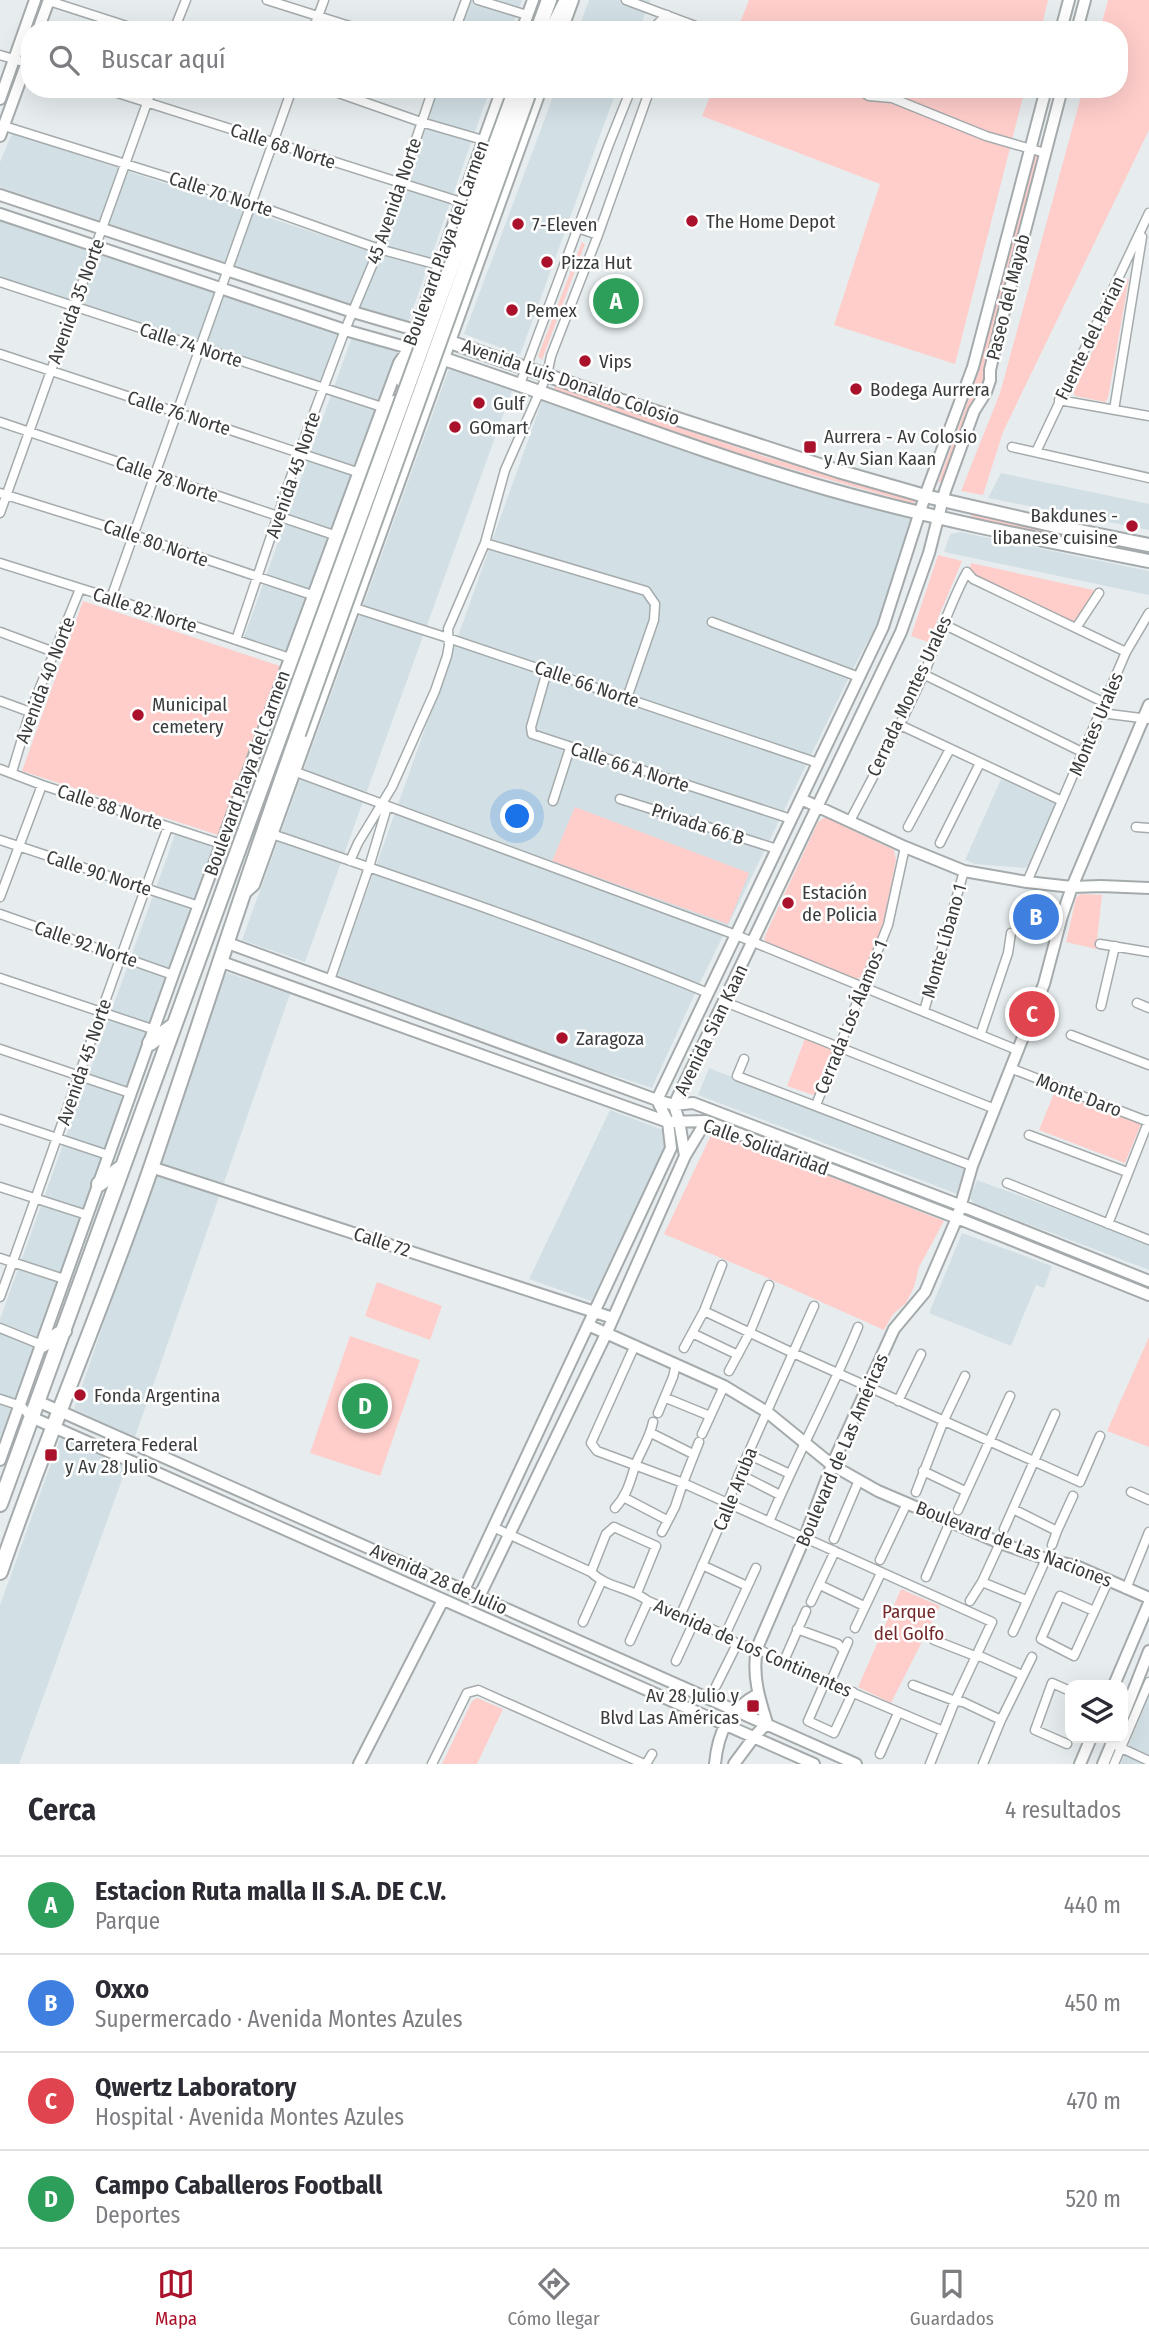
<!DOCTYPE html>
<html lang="es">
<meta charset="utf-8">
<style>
:root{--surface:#fff;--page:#f2f2f3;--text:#2b2b33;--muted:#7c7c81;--line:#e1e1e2;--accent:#a9122a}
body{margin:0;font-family:"Fira Sans Condensed",sans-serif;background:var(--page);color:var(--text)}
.controls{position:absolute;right:21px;bottom:21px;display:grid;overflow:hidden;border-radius:14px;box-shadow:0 7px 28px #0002}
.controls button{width:63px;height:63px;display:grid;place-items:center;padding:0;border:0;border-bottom:2px solid var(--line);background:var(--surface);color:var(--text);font:35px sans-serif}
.you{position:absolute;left:518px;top:817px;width:24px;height:24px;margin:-18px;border:5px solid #fff;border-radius:50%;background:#1a73e8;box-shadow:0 0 0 10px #1a73e833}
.badge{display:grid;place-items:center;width:46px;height:46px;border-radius:50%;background:var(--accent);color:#fff;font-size:23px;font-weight:700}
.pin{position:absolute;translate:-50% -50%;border:4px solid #fff;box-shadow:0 2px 7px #0006}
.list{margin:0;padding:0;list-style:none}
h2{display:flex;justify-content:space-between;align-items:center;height:91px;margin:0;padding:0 28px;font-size:30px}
h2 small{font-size:23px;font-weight:400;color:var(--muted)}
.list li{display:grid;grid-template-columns:46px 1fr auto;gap:21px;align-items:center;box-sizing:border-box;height:98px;padding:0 28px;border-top:2px solid var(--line)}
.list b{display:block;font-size:26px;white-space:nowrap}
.list p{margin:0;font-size:23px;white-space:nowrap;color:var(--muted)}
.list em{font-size:23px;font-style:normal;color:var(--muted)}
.icon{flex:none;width:38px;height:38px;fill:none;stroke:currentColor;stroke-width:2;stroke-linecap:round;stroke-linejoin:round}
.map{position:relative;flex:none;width:1149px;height:1764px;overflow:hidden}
.search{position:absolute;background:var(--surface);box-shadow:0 7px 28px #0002;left:21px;right:21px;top:21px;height:77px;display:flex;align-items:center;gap:18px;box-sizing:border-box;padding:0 24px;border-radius:28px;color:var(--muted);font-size:26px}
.sheet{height:483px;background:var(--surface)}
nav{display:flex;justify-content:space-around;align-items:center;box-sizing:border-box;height:98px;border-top:2px solid var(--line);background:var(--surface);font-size:19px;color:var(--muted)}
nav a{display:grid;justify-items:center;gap:4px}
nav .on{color:var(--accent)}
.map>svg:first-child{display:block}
</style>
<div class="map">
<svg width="1149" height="1764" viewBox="0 0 1149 1764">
<rect width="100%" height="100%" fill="#e7edef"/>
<path fill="#d2e0e5" d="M467 0H522L511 30H456Z
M589 0H650L639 30H578Z
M435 89H490L408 323 0 187V162L12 133 376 253Z
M556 89H617L520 355 464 334Z
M0 216 346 332 326 385 0 278Z
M353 334 398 350 289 652 244 637Z
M450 366 513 388 305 962 242 940Z
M542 401 720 463 913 518 877 624 853 669 697 989 652 1088 575 1063 337 975Z
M1001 473 1149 504V530L988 498Z
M960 532 1149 571V595L944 552 950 534Z
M1001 779 1055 804 1030 866 1024 868 975 864 965 860Z
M176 832 217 847 0 1448V1319Z
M225 972 290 994 135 1437 74 1409Z
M709 1068 967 1168 957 1194 698 1095Z
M610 1110 666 1131 667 1147 591 1301 529 1279Z
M977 1180 1149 1243V1270L975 1204 970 1198Z
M962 1233 1052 1266 1044 1288 1036 1285 1011 1346 929 1313Z
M62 1433 127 1466 19 1764H0V1605Z
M1149 1696V1755L1145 1764H1121Z"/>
<path fill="#ffcecb" d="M749 0H1048L1041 30H737Z
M1108 0H1149V130L1003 432 983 495 961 491 1000 393 1083 89H1119V30H1100Z
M713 89H1025L955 364 834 325 880 184 702 116Z
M1038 154 983 372V386L968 409 943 480 938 483 970 396V383L980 366 1034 155Z
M582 242 585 244 542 360 538 356Z
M1129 278 1108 398 1105 402 1076 396 1073 393 1126 280Z
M557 386 766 457 915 498 916 501 915 503 908 502 752 458 555 391 554 387Z
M973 512 1149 550V556L972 518 971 515Z
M938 555 962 561 928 642 911 636Z
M971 563 1098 591 1074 625 980 580 970 568Z
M83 601 283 667 221 836 22 771Z
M575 807 749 873 728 924 552 861Z
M825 817 894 850 896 860 883 924 864 976 856 979 766 943 764 938 818 822Z
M1080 894 1102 895 1096 949 1066 942 1076 898Z
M806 1036 829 1046 832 1052 819 1091 813 1095 787 1086Z
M1055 1091 1141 1124 1125 1163 1039 1130Z
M713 1131 944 1221 919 1267 914 1287 906 1303 893 1314 884 1330 761 1275 664 1234Z
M377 1282 442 1306 430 1340 365 1316Z
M350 1336 420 1360 380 1476 310 1453Z
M1149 1337V1447L1107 1431Z
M901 1589 940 1606 891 1703 858 1687Z
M477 1698 503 1709 477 1764H442L472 1701Z"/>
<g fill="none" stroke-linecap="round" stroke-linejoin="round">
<g stroke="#a5abac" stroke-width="11">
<path id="street" d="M267 0 362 30
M478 0 527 15
M626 0 706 30
M49 1 139 30
M667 15 668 30
M174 30 186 0
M313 30 324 0
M455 30 466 0
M651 30 667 15
M0 55 30 64
M105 89 461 202
M327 89 421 122 483 140
M857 89 869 96 892 98 986 136 1045 153
M4 126 250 203 379 249 438 265
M578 228 598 235
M0 282 382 407
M0 354 357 472
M520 384 609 144 631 89
M1059 400 1149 416
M1114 410 1142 237
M0 422 334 535
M1012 447 1149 478
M1036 452 1149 213
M0 493 134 535 312 595
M0 513 152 89
M485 543 646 591 655 604 654 620 627 698
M0 563 111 598 290 658
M111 598 292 89
M355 608 448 638 818 763
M712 622 859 677
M943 624 1105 703
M1076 628 1099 593
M0 632 54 652
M236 640 299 453 345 330 379 249 433 89
M547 671 531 727 532 734 791 819
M923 674 1084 753
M0 701 30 712
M1101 713 1149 719
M900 725 1062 801
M0 769 42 785 221 844
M12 772 30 712 80 589
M296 772 736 935 1017 1050
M620 799 777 849
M553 801 570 748
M850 821C875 773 901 725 923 676 938 641 949 605 967 572L973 579 1126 652
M908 827 950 749
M1136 827 1149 828
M272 834C418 884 565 934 708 993
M0 840 199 906
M940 843 980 763
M350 861 358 843 392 787 435 691 447 656 449 645 448 629 485 543 505 470 547 375 551 356 598 235 650 89
M1027 882 1126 652 1149 613
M0 897 42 785
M0 914 173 975
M1100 944 1149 952
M0 978 155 1030
M330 980 369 867 387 807
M725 1002 995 1109
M1137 1003 1149 1008
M1101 1006 1115 946
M924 1011 964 871
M981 1033 1008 953 1011 933
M1071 1035 1149 1065
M0 1049 130 1093
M744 1059 737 1076 972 1166
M1010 1068 1149 1122
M816 1105 888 925 905 847
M0 1119 108 1155
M1029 1135 1127 1172
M1007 1183 1149 1240
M0 1187 87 1215
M1108 1224 1149 1120
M0 1258 64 1279
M0 1297C57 1141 110 983 168 827
M704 1311 793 1353 1080 1482 1100 1436
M0 1328 42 1345
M692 1333 738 1355
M635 1345 591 1443 597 1451 683 1483 992 1622 955 1701 930 1764
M684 1348 704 1311 722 1265
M729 1371 750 1332 769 1285
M666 1398 710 1416
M0 1399 21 1406 31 1417
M898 1401 921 1354
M658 1413 673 1377 676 1364
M651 1433 693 1454
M702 1434 724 1386
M750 1450 756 1458 790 1474
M923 1471 965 1491
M739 1474 780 1495
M916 1492 944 1420 965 1376
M1131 1492 1149 1500
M625 1498 667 1520
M615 1508C628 1494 630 1481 636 1463 642 1449 650 1437 653 1422
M1013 1509 1057 1531 1073 1496
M958 1510 1010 1396
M769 1522C797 1455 831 1393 858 1327
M493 1527 591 1572C607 1588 630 1587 648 1601L725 1635 737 1644 757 1648 783 1663 943 1731
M1004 1529 1055 1414
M662 1532 675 1507 683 1483 699 1442
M834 1539 859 1480
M1052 1545 1057 1531
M880 1560 907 1503
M702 1565 747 1586
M591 1572 606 1534 614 1527 656 1546 637 1593
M926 1577 950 1522
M982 1582 1026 1600
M820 1585 864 1606
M1126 1589 1149 1532
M970 1601 982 1582 1000 1543
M811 1602 835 1551
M1094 1611 1060 1596 1041 1639 1074 1656 1109 1579
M681 1614 729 1504 730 1497 739 1474 814 1306
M583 1622 601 1582
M855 1628 881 1573
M797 1629 838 1644 844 1651
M1013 1632 1046 1559
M725 1635 756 1568
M934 1640 975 1656 982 1657 1022 1675
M630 1641 648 1601
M676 1661 694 1622
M783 1663 806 1611
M825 1682 808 1721 834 1733 853 1692
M830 1683 848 1642
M913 1685 955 1701 963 1702 1001 1720
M716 1686 737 1644
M1067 1744 1035 1730 1052 1683 1070 1691
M1117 1746 1149 1761
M880 1754 898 1713
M432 1764 467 1693 478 1690 644 1764
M646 1764 652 1754
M983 1764 1001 1720 1032 1657
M1114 1764 1149 1682"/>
</g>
<g stroke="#a5abac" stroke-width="14">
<path id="secondary" d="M38 30 49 0
M522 30 533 0
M562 30 573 0
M1061 30 1069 0
M1077 30 1085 0
M0 99 35 0
M0 136 30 54
M0 195 353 312 415 330
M0 214 345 330 409 348
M801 799 905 847 964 871 1027 882 1072 887 1101 886 1149 888
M244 894 254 885 541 89
M225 942 657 1100 674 1105 693 1103 962 1206 1149 1281
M219 961 668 1122 706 1121 957 1218 1149 1295
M685 1156 679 1121 674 1105 901 632 929 553 945 491 974 411 986 392 990 380V370L1002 319 1062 89
M151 1167 613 1318
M588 1325 724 1386 767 1412 832 1465 878 1491 1000 1543 1046 1559 1076 1566 1149 1598
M37 1401 856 1764
M31 1417 814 1764
M0 1460 173 975 399 363 409 348 502 89
M464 1590 671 1148 668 1122 657 1100 883 627 925 496 973 367 1046 89
M479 1597 607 1332 685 1156 706 1121
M1114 1685 1149 1603
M1123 1717 1149 1651
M359 1764 443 1600
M715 1764C718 1731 729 1710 758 1694
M734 1764 754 1737 767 1723C759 1698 752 1675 757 1648L804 1539 832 1465 894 1329 925 1292 957 1218 972 1166 1044 984 1062 916 1072 887 1149 705
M1080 1764 1091 1738
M1103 1764 1114 1738"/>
</g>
<g stroke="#a5abac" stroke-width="16">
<path id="primary" d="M415 330 604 395 838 471 925 496 1064 528 1149 545
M426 353C561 397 692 450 828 489 933 519 1042 540 1149 561"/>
</g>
<g stroke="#a5abac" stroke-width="18">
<path id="highway" d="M538 30 549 0
M552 30 567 0
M403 380 408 365 409 348
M296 673 394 403
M150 1043 173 1026
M99 1184 121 1168
M42 1345 64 1331
M0 1504 283 727
M0 1572C47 1435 105 1302 152 1165 201 1022 247 877 298 734"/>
</g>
<use href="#street" stroke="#fff" stroke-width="8"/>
<use href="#secondary" stroke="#fff" stroke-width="10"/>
<use href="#primary" stroke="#fff" stroke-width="12"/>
<use href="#highway" stroke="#fff" stroke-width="14"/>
<g stroke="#a5abac" stroke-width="18" stroke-linecap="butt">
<path id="highway-bridge" d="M283 727 516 89
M298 734 530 89"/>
</g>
<use href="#highway-bridge" stroke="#fff" stroke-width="14"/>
</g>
<g fill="#a9122a" stroke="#fff" stroke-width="2.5">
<circle cx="692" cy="221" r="7"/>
<circle cx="518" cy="224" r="7"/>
<circle cx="547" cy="262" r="7"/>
<circle cx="512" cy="310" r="7"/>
<circle cx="585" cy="361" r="7"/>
<circle cx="856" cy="389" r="7"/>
<circle cx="479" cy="403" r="7"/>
<circle cx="455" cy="427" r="7"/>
<rect x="803" y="440" width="14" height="14" rx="3.5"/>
<circle cx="1132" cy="526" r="7"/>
<circle cx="138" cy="715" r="7"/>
<circle cx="788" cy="903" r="7"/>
<circle cx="562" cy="1038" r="7"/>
<circle cx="80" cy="1395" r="7"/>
<rect x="44" y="1448" width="14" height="14" rx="3.5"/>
<rect x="746" y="1699" width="14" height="14" rx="3.5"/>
</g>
<g text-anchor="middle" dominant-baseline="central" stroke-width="5" stroke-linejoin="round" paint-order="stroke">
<g font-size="19" fill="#393b3c" stroke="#fff">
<text transform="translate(283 146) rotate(18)">Calle 68 Norte</text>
<text transform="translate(221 194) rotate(18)">Calle 70 Norte</text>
<text transform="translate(394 201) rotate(-71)">45 Avenida Norte</text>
<text transform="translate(446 243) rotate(-70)">Boulevard Playa del Carmen</text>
<text transform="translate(1008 297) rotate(-76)">Paseo del Mayab</text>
<text transform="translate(76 301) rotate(-70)">Avenida 35 Norte</text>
<text transform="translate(1090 338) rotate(-64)">Fuente del Parian</text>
<text transform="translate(191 345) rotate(18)">Calle 74 Norte</text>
<text transform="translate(571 382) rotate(19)">Avenida Luis Donaldo Colosio</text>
<text transform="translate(179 413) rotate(18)">Calle 76 Norte</text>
<text transform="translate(293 475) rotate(-71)">Avenida 45 Norte</text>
<text transform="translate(167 479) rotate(19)">Calle 78 Norte</text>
<text transform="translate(156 543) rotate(19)">Calle 80 Norte</text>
<text transform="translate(145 610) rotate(18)">Calle 82 Norte</text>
<text transform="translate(45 680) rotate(-69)">Avenida 40 Norte</text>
<text transform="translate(587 684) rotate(19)">Calle 66 Norte</text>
<text transform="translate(909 696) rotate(-65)">Cerrada Montes Urales</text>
<text transform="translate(1096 724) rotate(-67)">Montes Urales</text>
<text transform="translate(630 767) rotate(18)">Calle 66 A Norte</text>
<text transform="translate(247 773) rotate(-70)">Boulevard Playa del Carmen</text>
<text transform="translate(110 807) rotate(18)">Calle 88 Norte</text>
<text transform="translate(698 824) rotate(18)">Privada 66 B</text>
<text transform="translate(99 873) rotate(18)">Calle 90 Norte</text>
<text transform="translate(944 941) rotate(-74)">Monte Líbano 1</text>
<text transform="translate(86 944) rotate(19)">Calle 92 Norte</text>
<text transform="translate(851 1017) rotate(-68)">Cerrada Los Álamos 1</text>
<text transform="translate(711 1030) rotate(-64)">Avenida Sian Kaan</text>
<text transform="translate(84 1062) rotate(-71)">Avenida 45 Norte</text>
<text transform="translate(1079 1095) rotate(21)">Monte Daro</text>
<text transform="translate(766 1147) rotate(20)">Calle Solidaridad</text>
<text transform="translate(382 1242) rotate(18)">Calle 72</text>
<text transform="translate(842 1450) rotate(-67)">Boulevard de Las Américas</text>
<text transform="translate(735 1489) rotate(-68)">Calle Aruba</text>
<text transform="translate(1014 1544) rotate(21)">Boulevard de Las Naciones</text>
<text transform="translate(439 1579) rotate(24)">Avenida 28 de Julio</text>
<text transform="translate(753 1648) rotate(24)">Avenida de Los Continentes</text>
</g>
<g font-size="19" fill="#393b3c" stroke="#fff" text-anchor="start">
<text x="706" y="221">The Home Depot</text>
<text x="532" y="224">7-Eleven</text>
<text x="561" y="262">Pizza Hut</text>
<text x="526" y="310">Pemex</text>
<text x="599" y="361">Vips</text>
<text x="870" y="389">Bodega Aurrera</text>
<text x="493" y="403">Gulf</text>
<text x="469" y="427">GOmart</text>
<text x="824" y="436">Aurrera - Av Colosio<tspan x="824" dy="22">y Av Sian Kaan</tspan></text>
<text x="1118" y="515" text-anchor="end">Bakdunes -<tspan x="1118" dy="22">libanese cuisine</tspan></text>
<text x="152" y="704">Municipal<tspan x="152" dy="22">cemetery</tspan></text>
<text x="802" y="892">Estación<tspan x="802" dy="22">de Policia</tspan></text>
<text x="576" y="1038">Zaragoza</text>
<text x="94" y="1395">Fonda Argentina</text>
<text x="65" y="1444">Carretera Federal<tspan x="65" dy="22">y Av 28 Julio</tspan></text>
<text x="739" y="1695" text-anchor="end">Av 28 Julio y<tspan x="739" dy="22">Blvd Las Américas</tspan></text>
</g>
<g font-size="19" fill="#73282b" stroke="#fff">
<text x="909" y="1611">Parque<tspan x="909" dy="22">del Golfo</tspan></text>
</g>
</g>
</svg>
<div class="controls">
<button><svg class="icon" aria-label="layers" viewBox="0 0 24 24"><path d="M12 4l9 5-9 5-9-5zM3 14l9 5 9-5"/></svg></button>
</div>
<div class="you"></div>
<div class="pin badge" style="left:616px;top:301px;background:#2e9e5b">A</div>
<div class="pin badge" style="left:1036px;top:917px;background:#3f7fe0">B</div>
<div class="pin badge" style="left:1032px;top:1014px;background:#e0444e">C</div>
<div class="pin badge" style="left:365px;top:1406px;background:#2e9e5b">D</div>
<div class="search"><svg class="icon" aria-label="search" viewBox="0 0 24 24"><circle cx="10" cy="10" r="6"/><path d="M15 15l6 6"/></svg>Buscar aquí</div>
</div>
<section class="sheet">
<h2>Cerca<small>4 resultados</small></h2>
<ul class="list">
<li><span class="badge" style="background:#2e9e5b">A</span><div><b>Estacion Ruta malla II S.A. DE C.V.</b><p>Parque</p></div><em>440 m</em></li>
<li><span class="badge" style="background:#3f7fe0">B</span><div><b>Oxxo</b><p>Supermercado · Avenida Montes Azules</p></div><em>450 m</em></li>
<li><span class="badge" style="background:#e0444e">C</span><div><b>Qwertz Laboratory</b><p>Hospital · Avenida Montes Azules</p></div><em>470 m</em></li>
<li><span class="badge" style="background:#2e9e5b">D</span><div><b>Campo Caballeros Football</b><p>Deportes</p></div><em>520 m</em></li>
</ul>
</section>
<nav>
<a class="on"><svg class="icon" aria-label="map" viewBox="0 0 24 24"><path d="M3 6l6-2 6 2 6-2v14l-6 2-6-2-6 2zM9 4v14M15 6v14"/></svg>Mapa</a>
<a><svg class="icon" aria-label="directions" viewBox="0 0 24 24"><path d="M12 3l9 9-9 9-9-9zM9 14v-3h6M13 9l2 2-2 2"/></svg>Cómo llegar</a>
<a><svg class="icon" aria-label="saved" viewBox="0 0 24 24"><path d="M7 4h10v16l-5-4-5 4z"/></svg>Guardados</a>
</nav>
